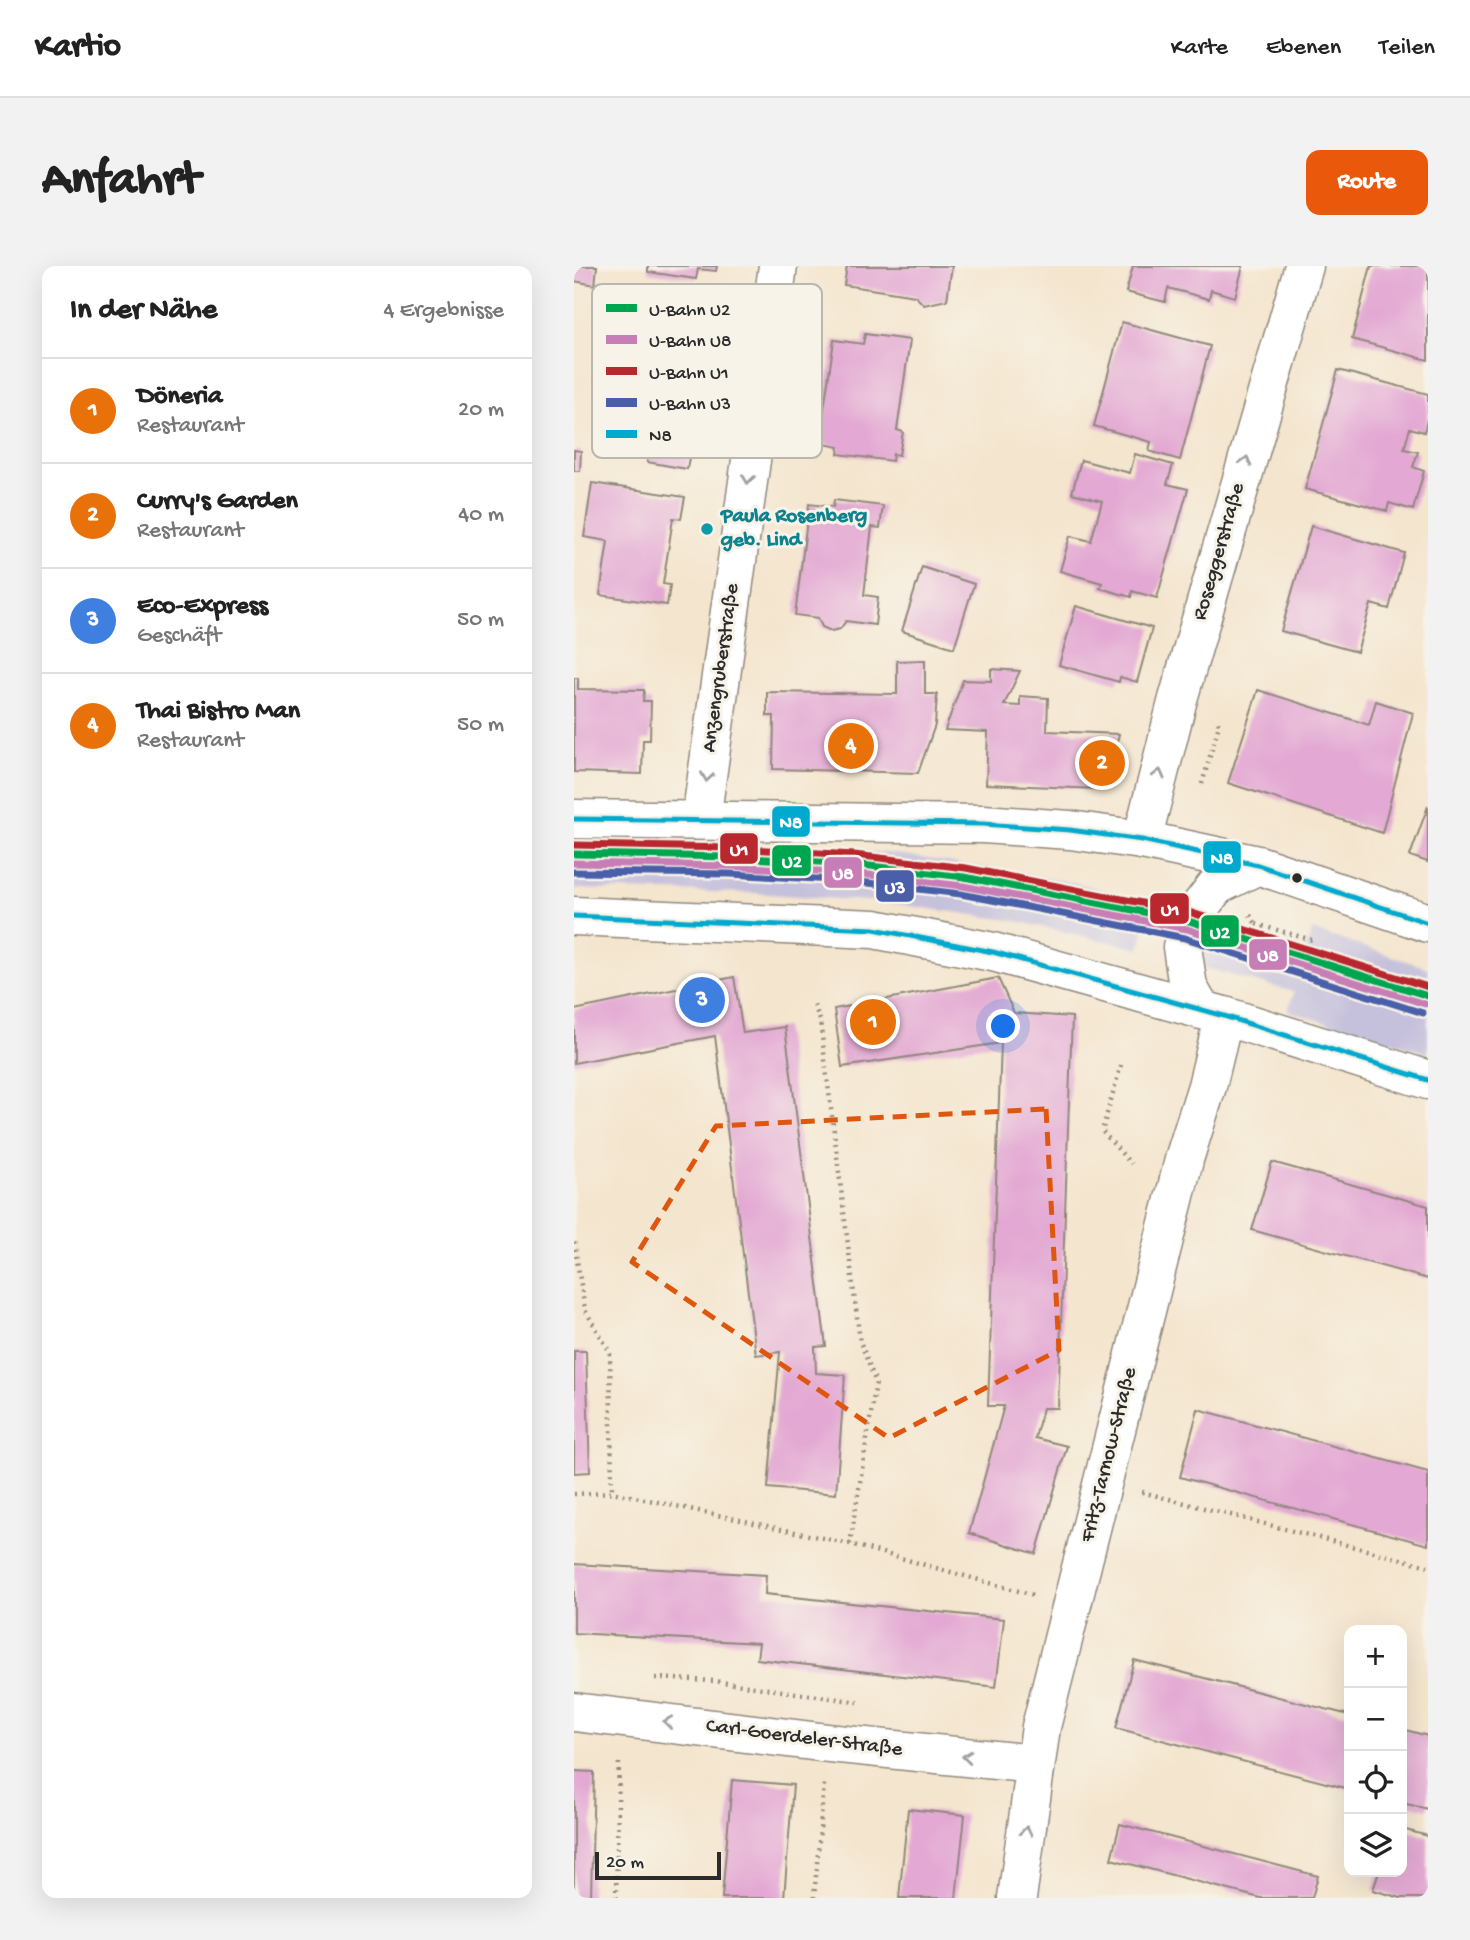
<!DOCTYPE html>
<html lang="de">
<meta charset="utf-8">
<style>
:root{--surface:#fff;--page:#f2f2f2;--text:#222;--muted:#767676;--line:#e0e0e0;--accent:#ea580c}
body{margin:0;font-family:"Gochi Hand",sans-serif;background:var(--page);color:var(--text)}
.controls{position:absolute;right:21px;bottom:21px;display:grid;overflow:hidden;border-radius:14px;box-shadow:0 7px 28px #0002}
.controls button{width:63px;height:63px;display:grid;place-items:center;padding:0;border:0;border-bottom:2px solid var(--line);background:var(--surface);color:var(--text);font:35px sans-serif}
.scale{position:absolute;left:21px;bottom:18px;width:126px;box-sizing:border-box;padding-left:7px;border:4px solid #2b2b2b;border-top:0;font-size:19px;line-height:24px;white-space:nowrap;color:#2b2b2b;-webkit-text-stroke:5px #f7f3e8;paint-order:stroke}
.you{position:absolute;left:430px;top:761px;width:24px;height:24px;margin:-18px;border:5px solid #fff;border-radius:50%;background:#1a73e8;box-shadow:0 0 0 10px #1a73e833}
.badge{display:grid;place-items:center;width:46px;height:46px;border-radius:50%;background:var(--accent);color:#fff;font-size:23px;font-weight:700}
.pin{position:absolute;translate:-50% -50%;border:4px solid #fff;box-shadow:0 2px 7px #0006}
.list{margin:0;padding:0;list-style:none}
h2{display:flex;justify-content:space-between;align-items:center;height:91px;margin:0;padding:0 28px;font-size:30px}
h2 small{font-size:23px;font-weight:400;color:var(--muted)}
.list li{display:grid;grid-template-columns:46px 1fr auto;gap:21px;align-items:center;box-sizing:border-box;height:105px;padding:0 28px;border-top:2px solid var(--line)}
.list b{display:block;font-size:26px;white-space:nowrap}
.list p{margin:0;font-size:23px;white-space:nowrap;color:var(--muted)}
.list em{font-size:23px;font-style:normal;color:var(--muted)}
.icon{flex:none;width:38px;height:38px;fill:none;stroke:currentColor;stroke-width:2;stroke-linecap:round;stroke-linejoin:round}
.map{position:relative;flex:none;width:854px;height:1632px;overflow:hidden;border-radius:14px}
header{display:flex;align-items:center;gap:42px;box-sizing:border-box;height:98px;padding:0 35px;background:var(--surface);border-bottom:2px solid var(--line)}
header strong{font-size:33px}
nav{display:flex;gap:38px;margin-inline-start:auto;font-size:24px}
.intro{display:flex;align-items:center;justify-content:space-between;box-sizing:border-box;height:168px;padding:0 42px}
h1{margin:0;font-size:49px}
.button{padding:18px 32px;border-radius:14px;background:var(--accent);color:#fff;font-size:24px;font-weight:700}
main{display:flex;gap:42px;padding:0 42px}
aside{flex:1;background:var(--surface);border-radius:14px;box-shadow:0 7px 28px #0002}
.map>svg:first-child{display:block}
</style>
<header>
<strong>Kartio</strong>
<nav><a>Karte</a><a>Ebenen</a><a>Teilen</a></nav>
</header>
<div class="intro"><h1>Anfahrt</h1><a class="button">Route</a></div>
<main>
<aside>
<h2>In der Nähe<small>4 Ergebnisse</small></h2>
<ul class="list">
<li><span class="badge" style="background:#e8710a">1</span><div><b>Döneria</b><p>Restaurant</p></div><em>20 m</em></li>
<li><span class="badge" style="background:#e8710a">2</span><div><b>Curry's Garden</b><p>Restaurant</p></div><em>40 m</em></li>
<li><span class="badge" style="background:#3f7fe0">3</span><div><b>Eco-Express</b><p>Geschäft</p></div><em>50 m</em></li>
<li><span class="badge" style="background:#e8710a">4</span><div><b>Thai Bistro Man</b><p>Restaurant</p></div><em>50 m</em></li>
</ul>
</aside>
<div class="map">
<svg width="854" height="1632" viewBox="0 0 854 1632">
<rect width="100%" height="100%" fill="#f7f3e8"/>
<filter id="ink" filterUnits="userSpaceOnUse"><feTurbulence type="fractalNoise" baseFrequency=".0143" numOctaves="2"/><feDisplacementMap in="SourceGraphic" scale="14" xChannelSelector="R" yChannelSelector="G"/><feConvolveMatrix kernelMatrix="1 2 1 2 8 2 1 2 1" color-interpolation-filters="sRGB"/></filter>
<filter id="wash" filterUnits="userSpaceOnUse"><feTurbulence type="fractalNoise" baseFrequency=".00686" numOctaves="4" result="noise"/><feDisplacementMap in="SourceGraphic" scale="28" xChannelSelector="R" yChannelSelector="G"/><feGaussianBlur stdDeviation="1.57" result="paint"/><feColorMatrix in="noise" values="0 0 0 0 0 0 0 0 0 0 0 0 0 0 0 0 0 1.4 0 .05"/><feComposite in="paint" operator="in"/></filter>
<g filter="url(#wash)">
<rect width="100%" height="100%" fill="#f4e5ce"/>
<path fill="#c5c0db" d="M0 577 179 580 316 587 503 617 583 638 574 647 566 683 442 655 308 636 181 627 0 623Z
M639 653 731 684 738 664 854 702V787L714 745 720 726 627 701 626 686 633 661Z"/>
<g id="blocks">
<path fill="#e3a8d3" d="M0 0H23L21 19 0 15Z
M74 0H143L142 5 124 3 122 13 74 6Z
M273 0H378L373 34 350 39 341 30 270 19Z
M559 0H669L661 31 637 24 635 33 594 22 591 36 552 26Z
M797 0H854V94L778 73Z
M548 56 636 80 606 194 575 185 577 176 520 160Z
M291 68 336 74 323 164 329 166 325 189 319 188 318 195 264 188 265 181 245 177 260 74 289 78Z
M764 104 854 128V150L850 166 836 162 830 183 844 186 839 201 850 205 839 244 815 237 813 245 731 223Z
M79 161 119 168 113 203 73 196Z
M0 184 7 185 6 205H0Z
M561 188 599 199 593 218 614 223 583 332 558 325 557 331 526 322 528 317 486 305 496 270 517 275 528 235 498 227 507 194 556 207Z
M18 217 111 231 107 253 99 252 89 318 96 319 93 339 26 329 34 275 10 271Z
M260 234 309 240 306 262 298 261 290 329 304 331 301 359 272 355 266 363 257 365 248 361 244 352 221 349 235 238 259 241Z
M737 260 830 287 815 343 797 338 783 386 707 365Z
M348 301 400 318 380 382 328 365Z
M502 340 578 362 563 416 546 411 545 416 485 399Z
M351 394V428H363L361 459 344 507 199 503 200 450H193V426L323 428V395Z
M417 403 446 405 430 439 446 440V430L474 432 473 465 545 468 534 515 523 523 412 518 414 466 371 464 389 414 417 415Z
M0 412H4V423L70 424 69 435H77L76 474H69L68 508 0 506Z
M684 424 795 459 802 435 839 447 808 567 654 517Z
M854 540V596L836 590Z
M160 711 169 767 211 761 252 1080 241 1081 242 1107 271 1109 262 1228 194 1222 206 1086 182 1089 141 770 0 797V744Z
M424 712 440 747 498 751 484 1142H469L461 1172 493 1180 462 1288 395 1267 430 1140H414L427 777 268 801 260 743Z
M698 896 854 940V1013L678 964Z
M0 1085H12L16 1206 0 1207Z
M624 1143 854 1206V1279L606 1211Z
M0 1298 192 1309 191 1328 430 1353 422 1421 183 1393 185 1377 0 1367Z
M560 1394 775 1449V1523L542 1462Z
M828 1463 854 1470V1543L828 1537Z
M0 1505 20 1506 17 1632H0Z
M158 1514 219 1519 210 1632H148Z
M334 1543 391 1549 382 1632H325Z
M546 1558 744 1610 738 1632H686L537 1593Z
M828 1563 854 1570V1632H827L799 1624 805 1606H828Z"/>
</g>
</g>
<g filter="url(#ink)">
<use href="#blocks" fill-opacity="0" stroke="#90887c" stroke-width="2"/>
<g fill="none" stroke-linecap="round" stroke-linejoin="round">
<g stroke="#90887c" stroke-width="41">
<path id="minor" d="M127 554 204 0
M568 574 604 433 730 0
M0 1446 254 1477 461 1498
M443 1632 467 1461 611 890 633 820 650 750"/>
</g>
<g stroke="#90887c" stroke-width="41">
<path id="primary" d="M0 553 409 558 496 564 568 574 684 599 854 657
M0 650 300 663 419 686 650 750 854 814
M627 744 614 721 608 681 615 655 642 620 684 599"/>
</g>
<path stroke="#90887c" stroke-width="4.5" stroke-dasharray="2 5" stroke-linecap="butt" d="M628 518 645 459 643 453
M676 649 682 658 679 666
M682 658 738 674 735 681 854 718
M240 739 246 754 286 1075 302 1117 276 1278
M547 799 528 865 557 898
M0 976 11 1044 36 1086 38 1226
M568 1226 854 1300
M0 1228 38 1226 276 1278 459 1329
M81 1412 140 1415 284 1436
M42 1632 45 1493
M240 1632 250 1518"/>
<use href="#minor" stroke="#fff" stroke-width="38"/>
<use href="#primary" stroke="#fff" stroke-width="38"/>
<g stroke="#f7f3e8" stroke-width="10">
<path id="bus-1" d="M0 553 409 558 496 564 568 574 684 599 854 657
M0 650 300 663 419 686 650 750 854 814"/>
</g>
<use href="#bus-1" stroke="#00a9ce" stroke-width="5"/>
<g stroke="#f7f3e8" stroke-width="12">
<path id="metro-1" d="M0 588 157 591 279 598 390 611 615 655 854 730"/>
</g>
<g stroke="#f7f3e8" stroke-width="12">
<path id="metro-2" d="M0 597 157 600 278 607 389 620 613 663 851 738"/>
</g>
<g stroke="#f7f3e8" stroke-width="12">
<path id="metro-3" d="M0 579 157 582 280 589 392 602 618 647 854 721"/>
</g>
<g stroke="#f7f3e8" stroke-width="12">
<path id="metro-4" d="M0 606 156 608 277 615 387 628 611 672 849 747"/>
</g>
<use href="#metro-1" stroke="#00a54f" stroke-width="7"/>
<use href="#metro-2" stroke="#c77db5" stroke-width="7"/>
<use href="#metro-3" stroke="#b8282e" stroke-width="7"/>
<use href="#metro-4" stroke="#4a5eaa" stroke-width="7"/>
</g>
<defs><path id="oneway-chevron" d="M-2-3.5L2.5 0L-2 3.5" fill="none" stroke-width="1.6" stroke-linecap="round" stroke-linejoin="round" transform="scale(1.75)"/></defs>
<g stroke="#a0a0a0">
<use href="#oneway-chevron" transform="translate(672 195) rotate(-74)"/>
<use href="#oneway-chevron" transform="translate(174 213) rotate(98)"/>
<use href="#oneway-chevron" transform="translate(585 508) rotate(-76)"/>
<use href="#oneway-chevron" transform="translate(133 511) rotate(98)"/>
<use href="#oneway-chevron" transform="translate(94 1456) rotate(-173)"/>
<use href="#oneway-chevron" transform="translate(393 1491) rotate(-174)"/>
<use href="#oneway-chevron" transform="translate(452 1565) rotate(-83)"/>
</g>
</g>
<path fill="none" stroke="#df570e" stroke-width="5" stroke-dasharray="14 9" stroke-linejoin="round" d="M472 843 485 1084 315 1172 58 996 142 860Z"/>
<circle fill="#0f9aa8" stroke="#f7f3e8" stroke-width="2.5" cx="133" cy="263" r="7"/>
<circle fill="#2b2b2b" stroke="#f7f3e8" stroke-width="2.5" cx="723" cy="612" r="6"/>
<g text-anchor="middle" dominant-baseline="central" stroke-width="6" stroke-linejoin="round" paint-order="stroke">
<g font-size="21" font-weight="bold" fill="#0d838f" stroke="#f7f3e8" text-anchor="start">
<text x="147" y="251">Paula Rosenberg<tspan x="147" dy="24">geb. Lind</tspan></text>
</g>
<g font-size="21" fill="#2b2b2b" stroke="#f7f3e8">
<text transform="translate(646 286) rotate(-74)">Roseggerstraße</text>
<text transform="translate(148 402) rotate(-82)">Anzengruberstraße</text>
<text transform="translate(536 1189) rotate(-76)">Fritz-Tarnow-Straße</text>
<text transform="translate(230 1473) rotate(7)">Carl-Goerdeler-Straße</text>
</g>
</g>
<rect x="18" y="18" width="230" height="174" rx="10" fill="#f7f3e8" stroke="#bab7af" stroke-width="2"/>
<rect x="32" y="38" width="31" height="8" fill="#00a54f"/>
<rect x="32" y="69" width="31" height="9" fill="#c77db5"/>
<rect x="32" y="101" width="31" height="8" fill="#b8282e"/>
<rect x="32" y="132" width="31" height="9" fill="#4a5eaa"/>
<rect x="32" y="164" width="31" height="8" fill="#00a9ce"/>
<g font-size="19" fill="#2b2b2b">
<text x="75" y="49">U-Bahn U2</text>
<text x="75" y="80">U-Bahn U8</text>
<text x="75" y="112">U-Bahn U1</text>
<text x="75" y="143">U-Bahn U3</text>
<text x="75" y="175">N8</text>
</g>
<g stroke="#f7f3e8" stroke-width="2.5">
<rect x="197" y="539" width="40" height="33" rx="7" fill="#00a9ce"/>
<rect x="145" y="566" width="40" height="33" rx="7" fill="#b8282e"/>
<rect x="628" y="574" width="40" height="34" rx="7" fill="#00a9ce"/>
<rect x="197" y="578" width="41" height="33" rx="7" fill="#00a54f"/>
<rect x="249" y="590" width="40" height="33" rx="7" fill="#c77db5"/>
<rect x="301" y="603" width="40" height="34" rx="7" fill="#4a5eaa"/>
<rect x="575" y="626" width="41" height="33" rx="7" fill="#b8282e"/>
<rect x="626" y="648" width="40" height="34" rx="7" fill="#00a54f"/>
<rect x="674" y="672" width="40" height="33" rx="7" fill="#c77db5"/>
</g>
<g font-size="19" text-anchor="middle" font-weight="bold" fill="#fff">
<text x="217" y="562">N8</text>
<text x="165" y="589">U1</text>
<text x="648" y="598">N8</text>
<text x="218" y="601">U2</text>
<text x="269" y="613">U8</text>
<text x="321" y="627">U3</text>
<text x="596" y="649">U1</text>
<text x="646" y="672">U2</text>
<text x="694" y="695">U8</text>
</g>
</svg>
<div class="controls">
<button>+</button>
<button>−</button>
<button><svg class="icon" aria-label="locate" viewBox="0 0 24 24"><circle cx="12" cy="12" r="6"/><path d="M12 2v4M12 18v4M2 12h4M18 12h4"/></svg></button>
<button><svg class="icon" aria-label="layers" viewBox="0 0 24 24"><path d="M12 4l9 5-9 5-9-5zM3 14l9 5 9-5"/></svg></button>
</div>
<div class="scale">20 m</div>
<div class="you"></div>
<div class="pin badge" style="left:299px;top:756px;background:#e8710a">1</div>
<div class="pin badge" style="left:528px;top:497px;background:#e8710a">2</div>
<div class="pin badge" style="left:128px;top:734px;background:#3f7fe0">3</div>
<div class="pin badge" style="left:277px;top:480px;background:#e8710a">4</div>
</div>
</main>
